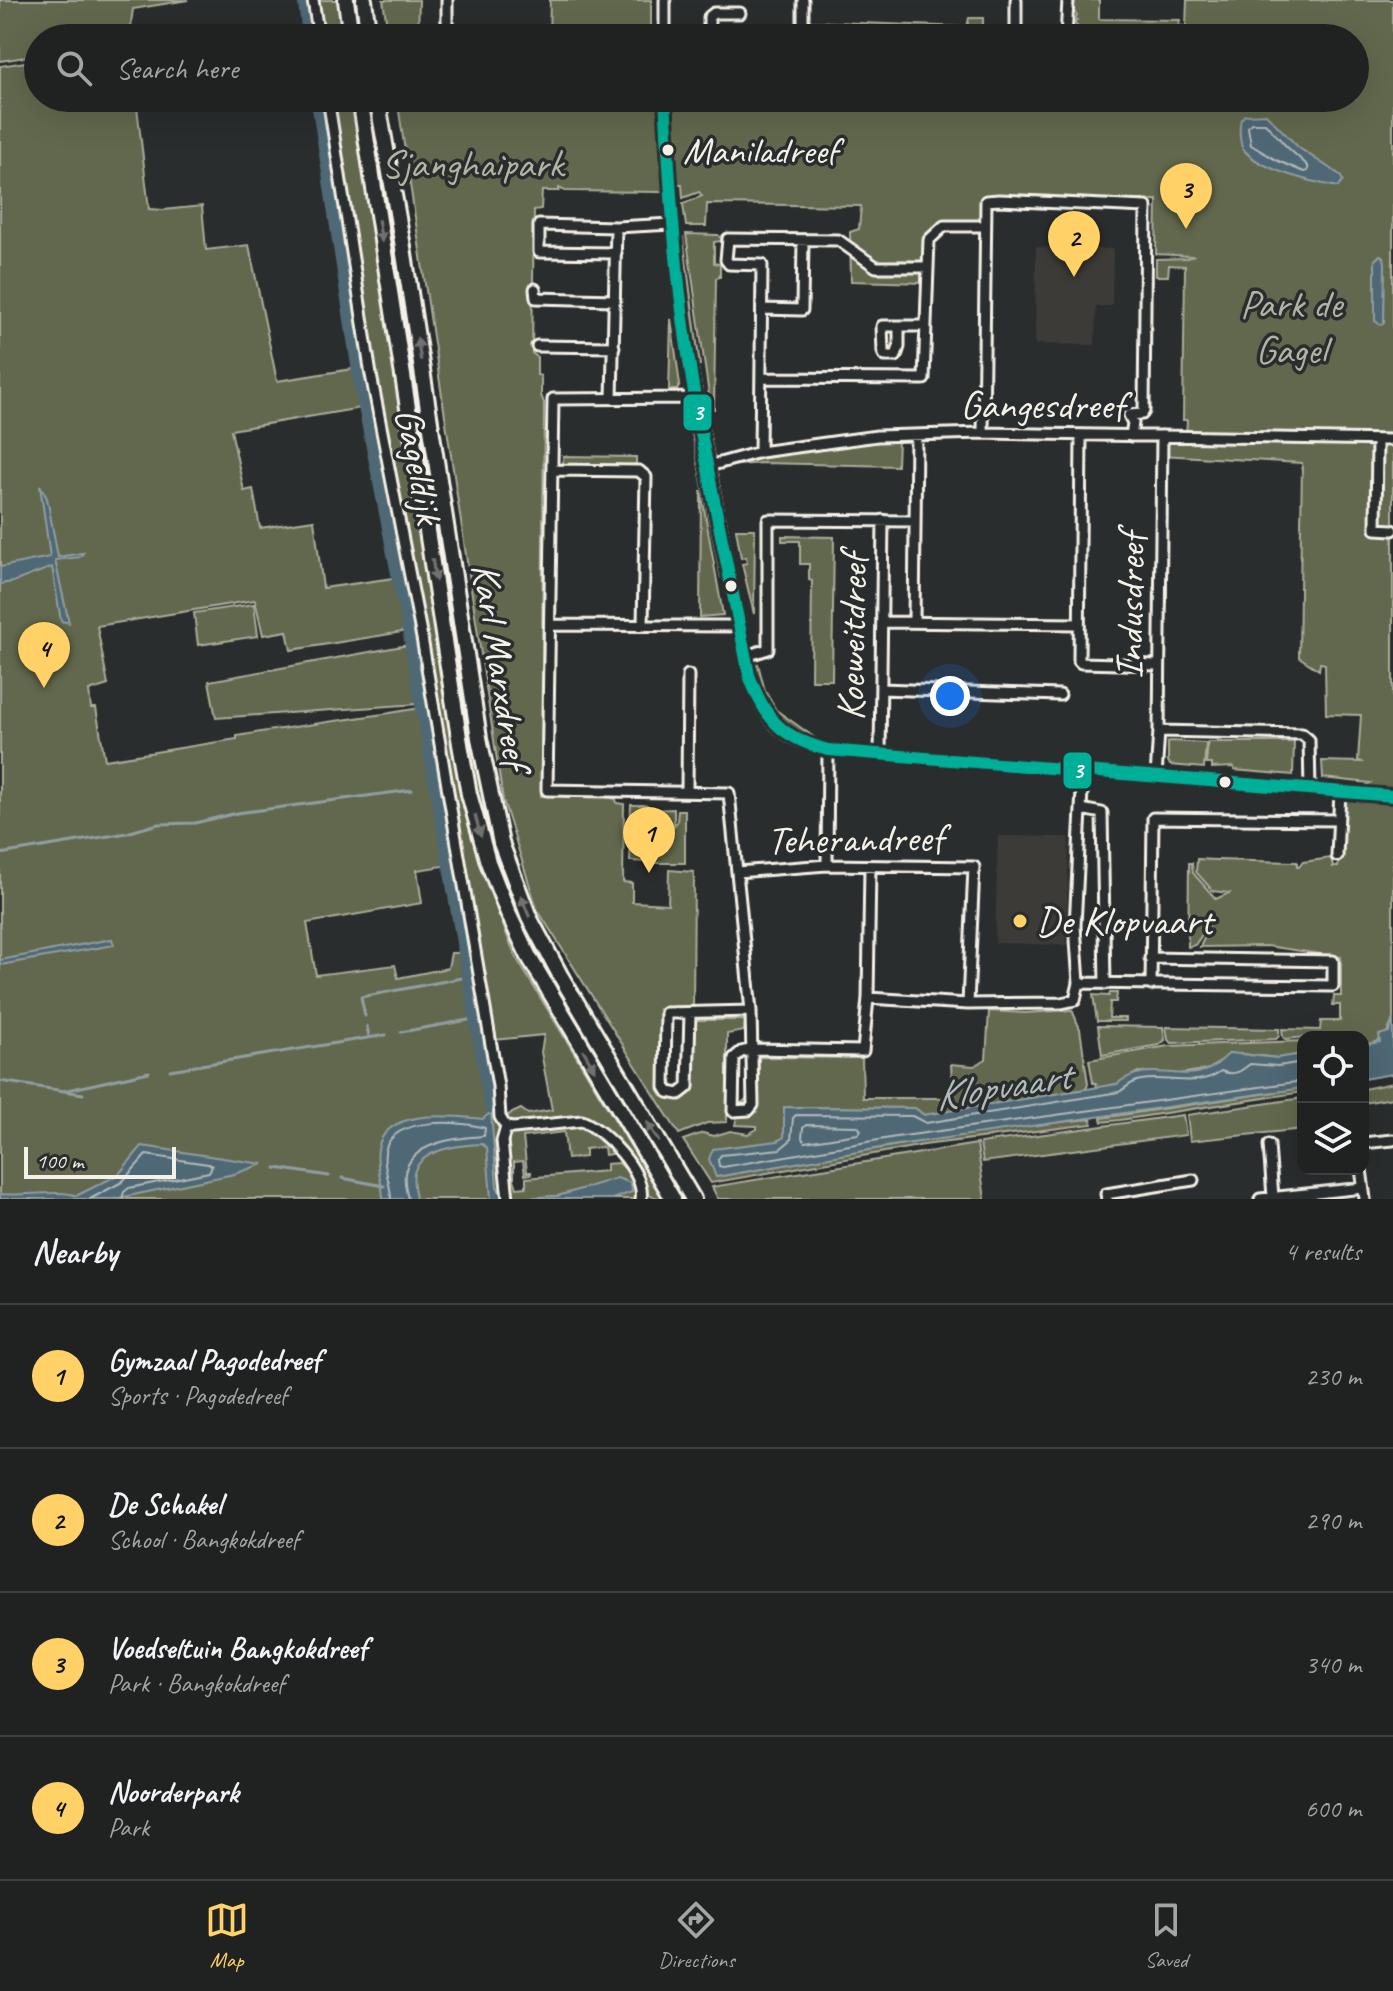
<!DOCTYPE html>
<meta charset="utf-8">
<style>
:root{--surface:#202222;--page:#2d2f2f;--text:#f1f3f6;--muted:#a2a4a5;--line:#3d3f40;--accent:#ffd166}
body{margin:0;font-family:Caveat,sans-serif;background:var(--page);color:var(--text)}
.controls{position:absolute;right:24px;bottom:24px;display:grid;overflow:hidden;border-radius:16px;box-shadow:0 8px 32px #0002}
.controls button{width:72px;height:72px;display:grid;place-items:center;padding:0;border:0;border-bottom:2px solid var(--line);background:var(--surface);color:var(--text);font:40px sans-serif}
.scale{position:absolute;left:24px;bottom:20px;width:152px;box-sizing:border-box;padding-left:8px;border:4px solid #f4f1e8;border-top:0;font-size:22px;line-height:28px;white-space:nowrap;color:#f4f1e8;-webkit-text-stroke:6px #2a2d2e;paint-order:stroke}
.you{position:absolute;left:950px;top:696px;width:28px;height:28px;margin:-20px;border:6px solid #fff;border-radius:50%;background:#1a73e8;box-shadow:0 0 0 12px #1a73e833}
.badge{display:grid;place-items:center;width:52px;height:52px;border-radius:50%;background:var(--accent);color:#111;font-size:26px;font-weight:700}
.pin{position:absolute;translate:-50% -66px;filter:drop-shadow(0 2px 4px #0008)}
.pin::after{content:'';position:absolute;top:42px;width:28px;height:24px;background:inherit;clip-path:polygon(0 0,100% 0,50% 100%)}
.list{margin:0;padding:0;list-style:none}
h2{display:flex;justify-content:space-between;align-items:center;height:104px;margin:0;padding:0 32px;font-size:34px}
h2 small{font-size:26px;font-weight:400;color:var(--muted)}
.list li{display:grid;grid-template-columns:52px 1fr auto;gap:24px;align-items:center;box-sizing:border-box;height:144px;padding:0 32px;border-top:2px solid var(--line)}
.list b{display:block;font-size:30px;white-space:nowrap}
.list p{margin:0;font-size:26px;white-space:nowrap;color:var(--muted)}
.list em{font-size:26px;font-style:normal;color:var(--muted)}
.icon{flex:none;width:44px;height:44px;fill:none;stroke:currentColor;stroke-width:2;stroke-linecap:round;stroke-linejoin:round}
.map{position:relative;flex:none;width:1393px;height:1199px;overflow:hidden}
.search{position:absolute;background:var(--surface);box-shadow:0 8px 32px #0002;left:24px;right:24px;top:24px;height:88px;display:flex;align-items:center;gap:20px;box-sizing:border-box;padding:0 28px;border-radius:44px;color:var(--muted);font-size:30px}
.sheet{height:680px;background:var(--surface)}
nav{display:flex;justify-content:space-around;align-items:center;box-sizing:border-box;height:112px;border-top:2px solid var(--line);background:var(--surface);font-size:22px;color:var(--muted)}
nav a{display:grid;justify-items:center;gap:4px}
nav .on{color:var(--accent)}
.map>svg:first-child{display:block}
</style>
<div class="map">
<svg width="1393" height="1199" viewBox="0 0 1393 1199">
<rect width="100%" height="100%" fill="#2a2d2e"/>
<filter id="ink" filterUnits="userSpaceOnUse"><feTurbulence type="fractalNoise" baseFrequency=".0125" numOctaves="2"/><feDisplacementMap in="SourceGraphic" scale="16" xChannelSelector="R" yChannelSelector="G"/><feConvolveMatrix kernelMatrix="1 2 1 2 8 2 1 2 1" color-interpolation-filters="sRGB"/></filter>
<g filter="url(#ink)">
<path fill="#3d3a39" d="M1036 247 1113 249 1112 306H1096L1095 345 1035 344Z
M998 836 1069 837 1066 945 995 943Z"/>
<path fill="#62684e" stroke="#abac9b" stroke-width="2" fill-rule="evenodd" d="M0 0H188L133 9 129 38H38V55L0 61Z
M318 0H339L344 38H323Z
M383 0H419L418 38H389Z
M550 0H651V38H549Z
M1073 0H1099V19L1180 20 1179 26H1186L1187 0H1393V1019C1387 1037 1382 1042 1363 1045V1037H1339V1034L1285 1039 1283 1037 1282 1029 1320 1030 1321 1021H1340V1005H1333L1334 996H1341V957L1267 946 1200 947 1209 928 1208 926 1195 945 1188 947 1189 863H1192L1193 873 1216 899 1229 893 1213 891 1196 872 1197 859C1230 861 1264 861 1297 862V867H1299L1303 862 1331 858 1333 867H1338L1343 801 1370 783 1323 778 1322 761 1361 762 1358 760 1361 715 1326 714 1325 664 1320 663 1319 670 1299 657 1302 463 1161 455 1162 436 1186 435 1187 420H1183L1185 266 1169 265 1168 276H1156V259L1188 258 1192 256 1156 254 1157 200 986 201 985 226H944L929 240 926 283 851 281 850 232 859 229 861 206 707 204 706 226H686L683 204 702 196 699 192 683 198 682 184H663V192H659L565 191 559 188V191H542L541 209 534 210 532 353 537 357V375L541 376V395L544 403 541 796H600L616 799 617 803 624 804 623 882 632 883V902L668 904 669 870 694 872 693 1008 659 1009 668 1096 691 1088 694 1020H745L744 1031 727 1034V1122L707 1123 679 1134 537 909 503 800 397 98H1355V38H1074L1076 31 1074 28 1077 26 1074 23 1077 20 1075 18 1077 15 1071 8Z
M969 18H983V29L987 30V38H807V21L967 27Z
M38 60V98H136L149 209 163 210 202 206 206 250 249 245 277 381 359 368 367 407 231 430 244 491 253 489 260 528 314 520 323 588 401 577 409 631 291 650 287 631 263 635 255 600 97 626 108 685 89 691 91 708H96L105 760 237 739V736C303 725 368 717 433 706L457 852 449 854 450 865 417 870 422 903 307 923 316 975 395 965 398 978 448 968 451 953H466L468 964 475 963 500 1110 506 1116 521 1109 528 1114 552 1110 541 1052 544 1035 494 1040 421 606 372 359 332 98H353L458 769C471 835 490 898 517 959L663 1199 647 1195V1199H594L617 1179 558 1196 516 1199H0V66ZM580 1116C606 1118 643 1168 647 1192L639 1193 631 1175 619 1163 606 1164V1171L526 1178V1187L517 1188 514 1179V1162L523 1161 525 1175 531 1174V1172H527L523 1137 564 1132 567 1159 585 1157V1149L604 1147 605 1155 611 1154C608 1140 592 1129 579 1125L520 1131 509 1135 507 1119 512 1123Z
M365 98H374L476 757 492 837 523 919 686 1199 630 1107 617 1095 554 991 502 889 464 758Z
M686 234 718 235 721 238V241L714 242V263L720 264V277L716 278 714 409H711Z
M680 237H683L700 365 697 366Z
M671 319 680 385 677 390H669Z
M691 428H694L720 560 721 578Z
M898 440 897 466 762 463 728 466 804 450Z
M563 456 636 457V467L563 466Z
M701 491 723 615 700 617Z
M736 529H754L755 531 754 614 742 564 747 563 746 557 741 558Z
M782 536 834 537 832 680H811L812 581 809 580V564H800V541H782Z
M254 604 258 636 198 645 194 613Z
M414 644 424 702 418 704 216 718 209 681Z
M758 664 765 691 776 710 825 745C782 735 763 707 753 666Z
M1170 741 1206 743 1204 768 1170 765 1168 761V742Z
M1208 742H1294L1293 775 1234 770V767L1212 768V764H1206Z
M631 805H647V810L674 809V823L652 843 639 828 630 827Z
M678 810H685V863H652L653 849 677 822Z
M631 832 638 833 649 846 650 862 630 861Z
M1110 993H1117L1116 1002H1110L1109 1018H1126V1021H1097L1093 995 1109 996Z
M1072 1010 1080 1029 1088 1084 1086 1089 924 1115 915 1108 784 1107V1137L716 1177C841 1155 965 1131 1091 1119L1092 1124 924 1145 711 1183 683 1140 703 1133 714 1136 730 1131 748 1134 757 1129V1126L735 1125 740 1104 758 1090 759 1057 862 1058 863 1098H946L953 1096 951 1064 974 1066 986 1059 989 1011 1025 1013Z
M1098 1026 1163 1027 1165 1040 1159 1045 1102 1055Z
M1166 1027 1279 1029V1036L1276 1039 1172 1043 1168 1040Z
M1303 1041V1054L1278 1058 1242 1054 1216 1064 1210 1069 1179 1074 1138 1072 1117 1084 1097 1088 1096 1083H1093L1089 1060 1168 1046Z
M1393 1083V1098L1363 1103V1089Z
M1303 1088V1092L1120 1120 1102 1122 1101 1118Z
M1303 1098V1129L1190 1141 1187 1115Z
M1183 1115 1186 1135 983 1162 980 1143Z
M977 1144 985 1199H718L712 1187Z"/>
<path fill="#4f6774" stroke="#919ea2" stroke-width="2" d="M1266 114 1299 148 1340 175 1343 181 1338 187C1313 182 1261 171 1244 150 1239 144 1239 126 1241 119L1245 115Z
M1380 255 1384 257 1385 264 1384 323 1381 325 1375 321V260Z
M40 485 47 498 58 557 83 553 80 557 55 560 69 623 61 621 52 567 13 582 0 584V567L50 557Z
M112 939 114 945 0 965V960Z
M1393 1019V1074L1363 1079V1045L1380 1042 1379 1035 1389 1032Z
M1230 1053 1277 1058 1303 1054V1088L897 1145 716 1177 709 1159 713 1149 778 1141 784 1137V1107L915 1108 924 1115 1117 1084C1148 1059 1178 1083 1209 1069 1216 1066 1223 1058 1230 1053Z
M491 1112 497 1186 503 1199H491L487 1148 482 1144C461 1145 421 1148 414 1173 412 1181 415 1191 416 1199H383C383 1183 375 1166 378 1149 385 1107 453 1116 483 1119Z
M142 1146 263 1164 234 1174 114 1199H0V1194C20 1197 64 1189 76 1196L118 1175Z
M617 1178 631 1183 632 1192 612 1199H505L558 1196Z"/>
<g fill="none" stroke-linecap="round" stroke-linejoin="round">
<path stroke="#b2baba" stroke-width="2" d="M1251 123H1265L1287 147 1308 166V171L1304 172 1276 160 1251 145 1248 127Z
M1303 1062 1278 1066 1250 1064C1240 1072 1234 1076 1221 1071 1197 1089 1168 1075 1141 1080 1132 1081 1126 1088 1119 1092L926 1123 912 1116 796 1115 793 1118 791 1140 780 1149 721 1155 718 1160 719 1166 723 1167 896 1137 1303 1081
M806 1125 857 1126 861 1130 858 1134 805 1142 802 1138 803 1128Z
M90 1199 122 1182 146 1155 208 1164 212 1166 209 1172 129 1188 124 1192 122 1199
M391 1199C391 1183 381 1164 386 1148 396 1116 461 1121 485 1128L484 1136C458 1138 412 1141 405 1173 404 1181 406 1191 408 1199"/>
<path stroke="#919ea2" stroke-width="3" d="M0 854 127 833 158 824 195 823 237 813 412 790
M365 1016 361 997 467 977
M367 1026 369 1037
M401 1032 474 1019
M170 1070 386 1035
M0 1081 83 1094
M63 1091 149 1072
M276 1168 329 1176
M342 1178 384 1186"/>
<path stroke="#4f6774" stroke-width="11" d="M303 0 308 38
M316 98 360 389 409 637 490 1108"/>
<g stroke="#f4f1e8" stroke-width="15">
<path id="minor" d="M313 0 319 38
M447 0V38
M665 0V38
M709 38V17L714 13H740
M803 38V0
M1016 38V0
M1066 38 1068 0
M328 98 371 375 422 638 498 1086 500 1117 506 1127 502 1141 508 1199
M665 98 672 224 682 313 701 424 749 675C763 720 781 740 828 750L1393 796
M616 253 539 252V225L616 227 672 224
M535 289 536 298 615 300
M762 309 802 310 803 240
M899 327V347L896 356H885L883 352 882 326H925
M537 346 614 347
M762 378 924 379 929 240 944 226H985
M696 398 553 399 547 790 729 793 751 1011 753 1105 749 1110 733 1111 734 1058 741 1052 754 1049 863 1051 868 998 870 867
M612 399 616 227
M983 433 986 201 999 200 1146 207 1144 411 1142 414 1129 415 1133 423 1131 436
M1081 435 1079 661 1081 663 1158 665
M1377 440 1376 529 1393 530
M760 452 762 265 729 264 726 260 728 239 838 240 876 267H927
M709 466 760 452 877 436 983 433 1393 440
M553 470 639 471 646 477 643 625
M914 621 916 435
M882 622 1078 624
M550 625 740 626
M746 656 768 649V520L914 521
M881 689 1060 695
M1159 731 1302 734 1309 740 1310 789
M880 754 883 520
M1156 777 1159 731 1162 436
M687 791 688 675
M1081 809 1102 813 1105 984
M1337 856 1340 791
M827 865 828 750
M737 872 827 865 974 867 968 1004
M1079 983 1333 986V961L1150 958
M1151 985 1153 818 1338 820
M868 998 968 1004 1061 1003 1075 1000 1079 983 1075 926 1083 771
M690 1013 688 1087 679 1094 668 1092 665 1087 666 1013 751 1011
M506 1127 513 1128 582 1121C605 1130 646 1173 641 1199
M1363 1143 1393 1140
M1269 1145 1273 1197
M1361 1169 1365 1199
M1107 1199 1106 1194 1193 1180
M1260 1199 1363 1188"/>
</g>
<g stroke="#f4f1e8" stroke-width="20">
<path id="trunk" d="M346 0 351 38
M364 0 369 38
M360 98 460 744 469 794 488 862 508 913 529 957 673 1199
M377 98 402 241 479 738 501 843 529 917 560 975 693 1199"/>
</g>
<use href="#minor" stroke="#2a2d2e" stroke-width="9"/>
<use href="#trunk" stroke="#2a2d2e" stroke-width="14"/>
<g stroke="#2a2d2e" stroke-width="18">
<path id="bus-1" d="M665 98C669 169 673 240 682 310 697 432 726 554 749 675 765 720 782 738 828 750L1393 796"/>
</g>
<use href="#bus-1" stroke="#00af98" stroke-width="12"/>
</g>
<defs><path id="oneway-solid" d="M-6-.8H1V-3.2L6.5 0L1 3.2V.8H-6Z" transform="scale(2)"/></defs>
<g fill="#71726f">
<use href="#oneway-solid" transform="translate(380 231) rotate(81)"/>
<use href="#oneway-solid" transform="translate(419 349) rotate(-99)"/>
<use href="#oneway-solid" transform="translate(434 570) rotate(81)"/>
<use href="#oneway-solid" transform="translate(478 826) rotate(75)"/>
<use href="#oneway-solid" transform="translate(525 906) rotate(-112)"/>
<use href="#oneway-solid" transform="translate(589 1060) rotate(60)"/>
<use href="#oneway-solid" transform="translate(653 1132) rotate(-121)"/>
</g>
</g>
<g fill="#f4f1e8" stroke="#2a2d2e" stroke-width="3">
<circle cx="668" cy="150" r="7"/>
<circle cx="731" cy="586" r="7"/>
<circle cx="1225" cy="782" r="7"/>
</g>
<circle fill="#ffd166" stroke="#2a2d2e" stroke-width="3" cx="1020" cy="921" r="8"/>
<g text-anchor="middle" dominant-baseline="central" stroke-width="7" stroke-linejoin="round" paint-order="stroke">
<g font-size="38" fill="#f4f1e8" stroke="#2a2d2e" text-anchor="start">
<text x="683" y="150">Maniladreef</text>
</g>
<g font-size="40" fill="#b2b3a3" stroke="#2a2d2e">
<text x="472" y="164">Sjanghaipark</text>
<text x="1291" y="304">Park de<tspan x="1291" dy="46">Gagel</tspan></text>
</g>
<g font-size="40" fill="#f4f1e8" stroke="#2a2d2e">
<text x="1042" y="405">Gangesdreef</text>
<text transform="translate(419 466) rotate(79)">Gageldijk</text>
<text transform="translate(1130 606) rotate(-89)">Indusdreef</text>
<text transform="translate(852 637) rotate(-89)">Koeweitdreef</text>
<text transform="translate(501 666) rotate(81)">Karl Marxdreef</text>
<text transform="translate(855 839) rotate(-1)">Teherandreef</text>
</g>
<g font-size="40" fill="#f4f1e8" stroke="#2a2d2e" text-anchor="start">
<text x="1036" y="921">De Klopvaart</text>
</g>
<g font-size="42" font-style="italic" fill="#b2baba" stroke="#2a2d2e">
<text transform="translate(1002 1086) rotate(-9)">Klopvaart</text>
</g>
</g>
<g stroke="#2a2d2e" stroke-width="3">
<rect x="682" y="393" width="31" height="39" rx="8" fill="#00af98"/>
<rect x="1062" y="751" width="31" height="39" rx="8" fill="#00af98"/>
</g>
<g font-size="22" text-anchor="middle" font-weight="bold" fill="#fff">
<text x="698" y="420">3</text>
<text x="1078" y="778">3</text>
</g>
</svg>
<div class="controls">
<button><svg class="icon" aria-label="locate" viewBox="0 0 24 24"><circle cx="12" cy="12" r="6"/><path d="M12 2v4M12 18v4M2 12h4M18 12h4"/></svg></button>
<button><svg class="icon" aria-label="layers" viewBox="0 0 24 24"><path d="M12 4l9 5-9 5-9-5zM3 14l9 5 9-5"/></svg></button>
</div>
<div class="scale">100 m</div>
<div class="you"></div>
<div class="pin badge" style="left:649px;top:873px">1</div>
<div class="pin badge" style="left:1074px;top:277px">2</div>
<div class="pin badge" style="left:1186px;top:229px">3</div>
<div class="pin badge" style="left:44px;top:688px">4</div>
<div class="search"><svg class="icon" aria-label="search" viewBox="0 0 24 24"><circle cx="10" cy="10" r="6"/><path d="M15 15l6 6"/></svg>Search here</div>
</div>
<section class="sheet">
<h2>Nearby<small>4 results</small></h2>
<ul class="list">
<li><span class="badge">1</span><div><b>Gymzaal Pagodedreef</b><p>Sports · Pagodedreef</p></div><em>230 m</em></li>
<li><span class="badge">2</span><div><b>De Schakel</b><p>School · Bangkokdreef</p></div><em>290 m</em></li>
<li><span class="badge">3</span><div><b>Voedseltuin Bangkokdreef</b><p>Park · Bangkokdreef</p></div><em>340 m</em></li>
<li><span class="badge">4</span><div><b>Noorderpark</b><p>Park</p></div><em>600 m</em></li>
</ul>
</section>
<nav>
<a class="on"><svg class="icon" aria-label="map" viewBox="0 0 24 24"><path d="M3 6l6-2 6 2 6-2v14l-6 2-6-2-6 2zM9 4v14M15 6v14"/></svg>Map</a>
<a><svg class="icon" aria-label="directions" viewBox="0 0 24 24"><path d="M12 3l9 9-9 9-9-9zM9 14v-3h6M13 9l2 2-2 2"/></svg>Directions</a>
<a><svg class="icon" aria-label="saved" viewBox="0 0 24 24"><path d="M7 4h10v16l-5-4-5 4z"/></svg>Saved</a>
</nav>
